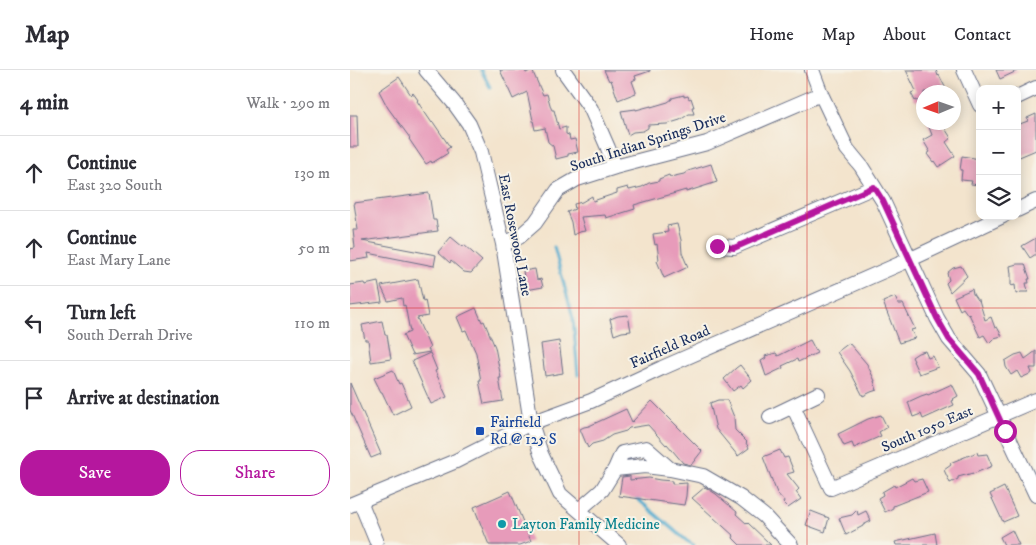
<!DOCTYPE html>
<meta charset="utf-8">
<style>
:root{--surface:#fff;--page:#f7f7f7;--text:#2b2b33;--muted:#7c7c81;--line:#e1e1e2;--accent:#b5179e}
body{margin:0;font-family:"IM FELL DW Pica",serif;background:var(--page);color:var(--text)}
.controls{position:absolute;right:15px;top:15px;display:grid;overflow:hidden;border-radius:10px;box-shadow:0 2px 12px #0003}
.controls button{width:45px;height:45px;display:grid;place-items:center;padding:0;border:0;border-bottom:1px solid var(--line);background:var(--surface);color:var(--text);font:25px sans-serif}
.compass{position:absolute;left:566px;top:15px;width:45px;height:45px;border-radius:50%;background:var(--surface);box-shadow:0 2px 12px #0003;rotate:268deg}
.stop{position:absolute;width:15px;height:15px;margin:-11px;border:4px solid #b5179e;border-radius:50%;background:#fff}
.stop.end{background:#b5179e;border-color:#fff;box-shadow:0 1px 5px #0008}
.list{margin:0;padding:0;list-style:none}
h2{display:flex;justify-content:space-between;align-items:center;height:65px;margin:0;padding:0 20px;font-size:21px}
h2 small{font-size:16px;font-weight:400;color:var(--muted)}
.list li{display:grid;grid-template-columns:32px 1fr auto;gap:15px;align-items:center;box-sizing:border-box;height:75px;padding:0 20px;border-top:1px solid var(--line)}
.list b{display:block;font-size:19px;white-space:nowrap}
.list p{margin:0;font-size:16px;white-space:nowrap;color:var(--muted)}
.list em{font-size:16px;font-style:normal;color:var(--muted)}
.actions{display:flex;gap:10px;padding:15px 20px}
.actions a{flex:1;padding:11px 0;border:1px solid var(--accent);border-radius:20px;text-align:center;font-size:18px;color:var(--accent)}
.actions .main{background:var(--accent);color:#fff}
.icon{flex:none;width:28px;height:28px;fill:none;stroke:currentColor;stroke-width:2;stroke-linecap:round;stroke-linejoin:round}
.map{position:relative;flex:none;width:686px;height:475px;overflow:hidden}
header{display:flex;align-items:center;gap:30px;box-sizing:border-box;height:70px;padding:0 25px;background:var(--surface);border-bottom:1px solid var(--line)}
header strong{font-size:24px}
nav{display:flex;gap:28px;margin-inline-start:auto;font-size:18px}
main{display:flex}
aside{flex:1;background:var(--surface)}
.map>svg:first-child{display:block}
</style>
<header>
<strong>Map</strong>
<nav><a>Home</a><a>Map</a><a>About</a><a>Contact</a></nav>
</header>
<main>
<aside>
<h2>4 min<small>Walk · 290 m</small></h2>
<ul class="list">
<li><svg class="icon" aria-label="ahead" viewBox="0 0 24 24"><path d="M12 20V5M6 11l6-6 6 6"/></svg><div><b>Continue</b><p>East 320 South</p></div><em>130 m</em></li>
<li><svg class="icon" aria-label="ahead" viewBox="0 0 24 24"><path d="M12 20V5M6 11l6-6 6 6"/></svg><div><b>Continue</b><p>East Mary Lane</p></div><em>50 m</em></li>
<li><svg class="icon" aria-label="left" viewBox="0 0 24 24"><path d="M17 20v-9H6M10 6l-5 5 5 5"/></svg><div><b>Turn left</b><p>South Derrah Drive</p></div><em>110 m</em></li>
<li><svg class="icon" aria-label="arrive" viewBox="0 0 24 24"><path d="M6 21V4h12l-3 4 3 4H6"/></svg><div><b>Arrive at destination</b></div></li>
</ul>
<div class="actions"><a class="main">Save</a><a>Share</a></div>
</aside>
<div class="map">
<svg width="686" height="475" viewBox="0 0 686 475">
<rect width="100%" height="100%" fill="#f7f3e8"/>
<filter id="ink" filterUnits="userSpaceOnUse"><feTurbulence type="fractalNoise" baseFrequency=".02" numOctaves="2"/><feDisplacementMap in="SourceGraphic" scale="10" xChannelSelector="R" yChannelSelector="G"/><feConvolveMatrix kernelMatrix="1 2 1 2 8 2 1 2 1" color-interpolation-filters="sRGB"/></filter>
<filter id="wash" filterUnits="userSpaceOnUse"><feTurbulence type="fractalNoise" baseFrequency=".0096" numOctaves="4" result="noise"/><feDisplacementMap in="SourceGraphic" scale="20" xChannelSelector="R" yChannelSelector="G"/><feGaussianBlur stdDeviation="1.12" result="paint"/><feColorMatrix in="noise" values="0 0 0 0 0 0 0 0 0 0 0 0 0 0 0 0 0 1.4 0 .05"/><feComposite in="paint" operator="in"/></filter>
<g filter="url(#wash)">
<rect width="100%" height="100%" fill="#f3e4cd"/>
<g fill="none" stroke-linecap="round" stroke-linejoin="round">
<path stroke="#51abcf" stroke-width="3" d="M131 0 140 17
M204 177 223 248 228 305
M284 426 337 471 344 475"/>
</g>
<g id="blocks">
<path fill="#e79bba" d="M150 0H175L176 3 182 0 193 25 197 24 201 38 202 40H204L209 59 216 57V64L219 65 220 70 225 69 228 82 218 84V86L206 89 203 76 198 72 195 58 185 60 177 22 163 29Z
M254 0H300V1L285 6 286 9 282 11 286 22V23L268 30 261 10 259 11Z
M556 0H586L588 6 589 5 595 17 584 22H574V46L567 30 565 31 561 23 566 21Z
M646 0H669L650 9Z
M49 7 61 25 63 23 68 30 67 31 82 53 83 52 100 77 96 80 98 83 82 93 81 91 76 94 59 69 60 68 38 38 29 21Z
M334 25V27L338 26 339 29 341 28 344 37H342L344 44H339L330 50 317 54 298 55V58L293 61 283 62 278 65 271 41 286 39V40L301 36V37L318 32 322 29V28Z
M686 44V80L667 88V55L678 51 677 48Z
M0 45H7L8 77H0Z
M577 52H591L601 68 596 72 605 86 588 97 584 91 583 92 577 84 580 82 573 70 582 65Z
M612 86 630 89V115L621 114 622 111 611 110 612 100H610Z
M361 94 367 112 336 122V120L284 135 285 139 256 148 255 145 231 147 235 161 229 162 223 165 221 152 217 142 225 139 224 134 232 132 242 126 243 131 267 123V120L278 117 279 120 292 117 299 113 309 111V109L319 105 320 107 334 104 338 101Z
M79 123 83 150H86L88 161 12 171 86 185 84 196 18 183 19 188 0 191V179L5 178 3 160H8L4 133Z
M327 154 331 170 332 183 338 197 314 208 307 191 309 190 307 174 305 175 303 164 318 162 317 156Z
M101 167 113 177 114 175 132 191 121 203 114 202 101 191 100 193 88 182Z
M686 168V184L680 188 672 176Z
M667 194H675L680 209H678L679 213H676L678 222H671L666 224 665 215 661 216V204L660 196Z
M611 196 617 206 600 222 596 213 599 210 597 203 603 198Z
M185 199 187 210 191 209 193 217 176 220 173 201Z
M68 209 73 231 75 230 78 246 67 248 80 278 78 279 80 282 62 285 53 265 60 262 55 235 53 236 52 228 38 231 31 216Z
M28 212 32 232 0 236V215L14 213 15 215Z
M622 219 623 224 627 230H629L635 250 641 247 645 258 647 257 652 266 644 268 639 273 634 265 630 267 619 244 618 245 613 238 610 240 604 227Z
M545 227 548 234H553L565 259 561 260 565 268 549 273 533 232Z
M126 238 132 252 134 251 145 277 151 308H149L153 331 134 334 129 311H131L126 283 116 260 113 261 107 247Z
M278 245 281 261 272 262 264 265 260 249 268 246Z
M32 251 35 265H37L41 289 21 292 18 270H15L12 255Z
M460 270 467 283 448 292 447 289 432 296 433 298 416 306 411 291 416 288 415 286 426 283 428 286Z
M209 271 213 303 195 306 191 274Z
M499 273 517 294 525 311H524L527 320 521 322 513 326 500 301 487 282Z
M575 281 578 288 583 286 588 297 569 304 563 291H564L562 287 568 283Z
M686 281V298H680L682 303 671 308 667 301 661 305 656 297 655 291 665 285 672 283 675 289Z
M80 283 87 300 85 301 97 327 81 334 62 291Z
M390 295 402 310 393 318 391 315 383 321 374 309 386 298Z
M43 300 49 314 51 313 61 336 43 345 32 322H31L24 308Z
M0 313 31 384 21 388 0 340Z
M602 314 608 326 603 329 604 330 602 331 604 335 573 349 571 344 563 347 558 332 571 326 577 324 578 325Z
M368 330H377L384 347 385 360 397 372 396 373 399 378 388 386 366 359 360 333Z
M302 331 352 381 341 395 333 393 317 374 316 375 298 355 279 358 276 361 262 365 253 371 242 374 238 378 230 359 234 357 239 356 276 339 282 352Z
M531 345 537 357 529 362 531 366 504 378 502 373 494 376 488 364 518 349Z
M430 380 434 388 438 387 444 402 437 404 449 419 446 422 451 429 438 438 433 433 434 431 427 423 413 387Z
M627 382 628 385 637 384 642 396 623 404V403L608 407V409L600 413 594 400 601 395 600 393Z
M280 406V410L299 408 310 410 322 411V414L337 413 336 426 334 435 269 426 272 407Z
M562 408 564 411 572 409 578 422 543 436V438L535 442 528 428 533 425 532 422 544 415 545 417Z
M355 417 366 424 387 442 386 444 397 454 398 453 421 475H390L383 468 384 466 342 428Z
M654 417 667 446 653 452 640 424Z
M160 421 181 471 170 475H139L124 437Z
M507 440 508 445 516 441 521 451 513 455V456L496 465 489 448 502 445Z
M461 441 479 448 475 462 456 455Z
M662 460 669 475H654L650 467Z
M585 463 587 475H546L545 472Z"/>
</g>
</g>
<g filter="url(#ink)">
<use href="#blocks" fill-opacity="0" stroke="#676e85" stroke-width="1"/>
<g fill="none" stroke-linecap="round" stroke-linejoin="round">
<g stroke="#676e85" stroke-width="16">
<path id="minor" d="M76 0 104 33 119 54 131 82 153 174 181 353 191 384 210 424 269 475
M213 0 241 39 258 78 265 97
M462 0 471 24 497 79 511 96 533 131 587 248 599 269 629 304 686 425
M614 0 630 35
M667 27 686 18
M667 140 686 131
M153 174 169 167 185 153 208 120 227 109 265 97 357 73 471 24
M367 176 384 177 524 117
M443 336 481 418 686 330
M420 347 468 324
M265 399 295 396 320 399 353 406 391 428 414 446 441 475
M10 431 26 470
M0 435 106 391 181 353 241 331 312 298 561 189 653 146
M229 440 252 420 265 399 272 383 296 378 320 399"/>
</g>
<use href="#minor" stroke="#fff" stroke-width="14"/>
</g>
</g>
<g fill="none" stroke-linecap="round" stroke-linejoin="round" filter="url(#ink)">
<path stroke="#b5179e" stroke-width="6" d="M367 176 384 178 524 117 533 131 587 248 599 269 629 304 655 361"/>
</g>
<path fill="none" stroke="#d62828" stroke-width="1" stroke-opacity="0.55" d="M229 0V475M457 0V475M0 238H686"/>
<rect fill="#1a4fb4" stroke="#f7f3e8" stroke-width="2" x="125" y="356" width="10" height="10" rx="2.5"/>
<circle fill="#0f9aa8" stroke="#f7f3e8" stroke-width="2" cx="152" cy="454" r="5"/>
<g text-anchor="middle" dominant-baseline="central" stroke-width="4" stroke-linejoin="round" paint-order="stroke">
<g font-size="15" fill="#1b2f5e" stroke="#f7f3e8">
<text transform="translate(298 72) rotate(-18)">South Indian Springs Drive</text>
<text transform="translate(165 165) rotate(79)">East Rosewood Lane</text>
<text transform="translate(320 277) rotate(-24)">Fairfield Road</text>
<text transform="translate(577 359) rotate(-23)">South 1050 East</text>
</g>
<g font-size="15" fill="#164399" stroke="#f7f3e8" text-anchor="start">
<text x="140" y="352">Fairfield<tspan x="140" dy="17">Rd @ 125 S</tspan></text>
</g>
<g font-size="15" fill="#0d838f" stroke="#f7f3e8" text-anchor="start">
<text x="162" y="454">Layton Family Medicine</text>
</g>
</g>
</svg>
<div class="controls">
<button>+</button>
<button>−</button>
<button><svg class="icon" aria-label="layers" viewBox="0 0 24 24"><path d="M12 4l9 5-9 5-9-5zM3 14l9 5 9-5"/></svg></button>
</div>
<svg class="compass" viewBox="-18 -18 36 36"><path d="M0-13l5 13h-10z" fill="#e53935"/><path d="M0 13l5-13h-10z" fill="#7c7c81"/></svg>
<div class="stop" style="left:655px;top:361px"></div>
<div class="stop end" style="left:367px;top:176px"></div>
</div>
</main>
